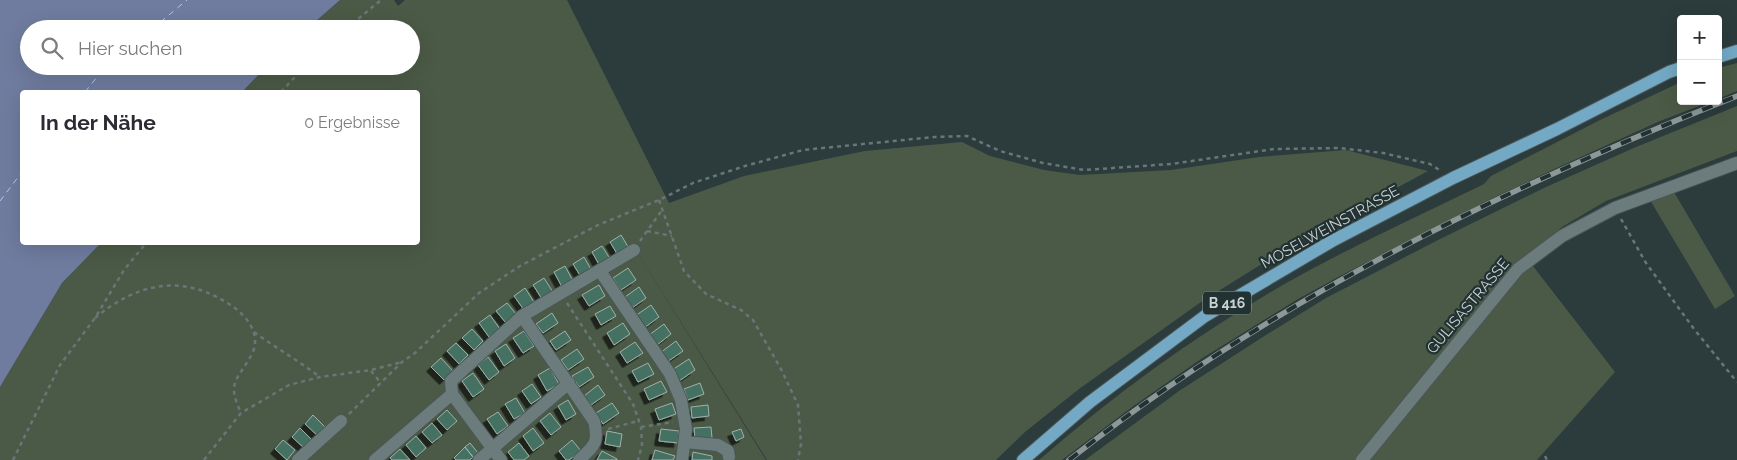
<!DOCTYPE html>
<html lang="de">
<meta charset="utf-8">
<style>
:root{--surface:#fff;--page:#f7f7f7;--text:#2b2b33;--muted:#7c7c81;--line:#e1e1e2}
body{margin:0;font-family:Raleway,sans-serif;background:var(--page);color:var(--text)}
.controls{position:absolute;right:15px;top:15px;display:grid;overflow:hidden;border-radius:5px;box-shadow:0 5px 20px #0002}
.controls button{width:45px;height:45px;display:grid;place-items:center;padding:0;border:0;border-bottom:1px solid var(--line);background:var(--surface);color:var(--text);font:25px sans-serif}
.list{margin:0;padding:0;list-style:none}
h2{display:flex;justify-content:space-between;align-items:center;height:65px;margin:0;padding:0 20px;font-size:21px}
h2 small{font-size:16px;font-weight:400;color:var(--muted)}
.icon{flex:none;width:28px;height:28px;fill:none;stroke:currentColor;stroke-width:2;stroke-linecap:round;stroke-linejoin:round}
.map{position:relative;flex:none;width:1737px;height:460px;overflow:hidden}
.search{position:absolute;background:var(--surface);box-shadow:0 5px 20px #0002;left:20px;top:20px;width:400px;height:55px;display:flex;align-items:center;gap:12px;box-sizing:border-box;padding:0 18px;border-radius:28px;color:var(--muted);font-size:19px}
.panel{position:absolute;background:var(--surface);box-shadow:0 5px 20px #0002;left:20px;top:90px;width:400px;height:155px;border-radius:5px}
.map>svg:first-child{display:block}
</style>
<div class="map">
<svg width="1737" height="460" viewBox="0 0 1737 460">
<defs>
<filter id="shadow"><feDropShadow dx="-4.5" dy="4.5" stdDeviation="0" flood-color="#0009"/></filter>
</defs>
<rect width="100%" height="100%" fill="#2c3b3c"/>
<path fill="#4b5a46" d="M340 0H394L398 6 405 0H567L669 203 744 176 865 151 962 142 990 156 1044 170 1080 175 1171 170 1259 157 1346 150 1428 171 1295 243 1201 302 1079 389 1025 432 996 460H767L626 234 766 460H0V387L62 283 101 243 418 242V92H242L267 66H411V29H307Z
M1737 63V91L1718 99V68Z
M1681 82V101H1712L1660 121 1561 166 1491 199 1342 275 1298 299 1201 359 1132 407 1062 460H1039C1116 393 1199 333 1288 282 1352 246 1419 216 1484 184L1491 176 1600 120Z
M1737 106V151L1606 201 1562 227 1526 257 1615 372 1537 460H1085L1179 391 1269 333 1326 298 1438 240 1546 187 1636 147Z
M1674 192 1735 296 1715 309 1650 200Z"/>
<path fill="#6f7c9f" d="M0 0H340L307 29H29V66H267L242 92H22V242L101 243 62 283 0 387Z"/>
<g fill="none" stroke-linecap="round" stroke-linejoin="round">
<path stroke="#b4c6f5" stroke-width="1" stroke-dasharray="6 5" stroke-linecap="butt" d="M152 29 187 0
M85 92 106 66
M0 201 22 172"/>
</g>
<path fill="#447162" stroke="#a1b0ab" filter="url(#shadow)" d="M621 235 630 250 619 257 610 242Z
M602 246 612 262 601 268 592 252Z
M584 257 592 271 581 277 573 264Z
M565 266 573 281 562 287 554 272Z
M628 268 636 280 621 290 613 278Z
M544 278 553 292 542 299 533 285Z
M599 285 605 296 589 306 582 295Z
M639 287 646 298 632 308 625 297Z
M525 288 534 302 524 310 514 296Z
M507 303 517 315 506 323 496 311Z
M651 305 659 317 644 328 635 316Z
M610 306 616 316 601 325 595 314Z
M552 313 558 323 543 333 536 324Z
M490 315 500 329 489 337 479 323Z
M623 323 630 334 614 345 607 333Z
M664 324 671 334 657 345 649 335Z
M472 329 483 341 474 350 462 338Z
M524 331 534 346 523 353 513 338Z
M565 331 571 340 556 350 550 341Z
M676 341 683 351 667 362 660 353Z
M635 342 643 353 627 363 620 352Z
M456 343 468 355 459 364 447 351Z
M506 344 515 358 504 366 495 351Z
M577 349 584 359 568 370 561 360Z
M488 357 499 372 489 380 478 365Z
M441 358 453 371 444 380 431 367Z
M689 359 695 370 679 381 672 370Z
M648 363 654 374 638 382 632 371Z
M588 367 594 377 579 387 572 376Z
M550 368 559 384 547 391 538 375Z
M473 373 484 389 473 397 462 381Z
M661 381 667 392 649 400 644 389Z
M700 383 704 394 688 400 684 389Z
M532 384 541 397 531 404 522 391Z
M598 385 605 395 591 405 584 396Z
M516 398 525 413 514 419 505 404Z
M568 400 576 414 566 420 558 406Z
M612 403 619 413 603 424 596 413Z
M672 403 676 414 659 420 655 409Z
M708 405 709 416 692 418 691 407Z
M447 410 457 421 447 430 437 419Z
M498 412 508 426 497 434 487 419Z
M550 413 561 427 551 435 540 421Z
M313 415 325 427 317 435 305 424Z
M432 423 442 435 432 443 422 432Z
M711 427 712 438 695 439 694 428Z
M300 428 311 439 303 447 292 437Z
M533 428 544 443 533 451 523 436Z
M661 429 679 431 678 443 659 441Z
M741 429 744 437 736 441 732 432Z
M607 431 622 434 620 447 605 444Z
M416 436 426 448 416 457 406 445Z
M283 440 295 450 287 460 275 449Z
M572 440 581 451 569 460H566L559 451Z
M470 443 478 453 473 457 465 447Z
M519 443 529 456 524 460H514L508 452Z
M465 447 473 457 470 460H456L454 458Z
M400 449 410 460H392L390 458Z
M655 450 675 456 673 460H652Z
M602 451 617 459V460H597Z
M693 452 712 456V460H692Z"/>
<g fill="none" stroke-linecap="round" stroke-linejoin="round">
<g stroke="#4b5758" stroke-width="14">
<path id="minor" d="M600 271 670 374 681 400 686 429 682 460
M522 316 594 421C599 443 595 445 579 460
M452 394 501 460
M685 442 718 445 728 451 729 457
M298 460 341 421
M375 460 452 394 451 381 522 316 634 250
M479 460 569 383
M1362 460 1518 269 1562 236 1615 208 1737 163"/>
</g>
<g stroke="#4b5758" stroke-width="14">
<path id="major" d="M1718 57 1737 51
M1023 460 1090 402 1205 316 1332 241 1453 178 1557 129 1669 72 1681 68"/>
</g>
<path stroke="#697677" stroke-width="2.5" stroke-dasharray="4 4" stroke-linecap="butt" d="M346 29 381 0
M281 92 305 66
M659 200 684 271 706 294 741 310 753 320 782 371 798 405 801 444 798 460
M1621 219 1646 263 1694 329 1737 382
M647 231 672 236
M640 241 662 210
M567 303 633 404 641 427 642 445 638 460
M95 318C139 282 183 273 232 306 244 314 256 328 255 343 255 349 251 356 248 361 233 384 229 386 241 413
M254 332C276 348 299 361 320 377
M371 371 381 383
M349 414 402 362 415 353 479 293 520 266 598 225 659 200 693 183 745 166 803 150 934 137 967 136 1000 151 1043 163 1084 170 1171 164 1274 149 1339 148 1383 153 1430 164 1441 171
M641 427 673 422
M608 429 638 421
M1545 456 1547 460
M13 460 60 365 95 318 124 270 147 242
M204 460 241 413 289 385 320 377 371 370 402 362"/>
<use href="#minor" stroke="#6c7c7d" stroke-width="12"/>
<use href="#major" stroke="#73a9c5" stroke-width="12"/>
<g stroke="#8c9798" stroke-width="5.5">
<path id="rail" d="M1069 460C1269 302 1501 189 1737 96"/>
</g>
<use href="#rail" stroke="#223132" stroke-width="4" stroke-dasharray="11" stroke-linecap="butt"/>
</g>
<g text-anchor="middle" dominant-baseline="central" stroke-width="4.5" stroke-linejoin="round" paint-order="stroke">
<rect fill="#223132" stroke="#98a2a3" stroke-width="1" x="1203" y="291.5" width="48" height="23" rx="4"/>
<g font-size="14" font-weight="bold" fill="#cad3d4">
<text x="1227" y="303">B 416</text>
</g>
<g font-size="15" fill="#cad3d4" stroke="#223132">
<text transform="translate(1330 227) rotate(-29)">MOSELWEINSTRASSE</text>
<text transform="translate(1468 306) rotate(-50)">GULISASTRASSE</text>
</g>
</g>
</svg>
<div class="controls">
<button>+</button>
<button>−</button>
</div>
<div class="search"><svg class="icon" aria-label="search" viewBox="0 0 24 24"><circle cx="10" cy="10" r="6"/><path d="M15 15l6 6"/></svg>Hier suchen</div>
<section class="panel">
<h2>In der Nähe<small>0 Ergebnisse</small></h2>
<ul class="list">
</ul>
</section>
</div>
